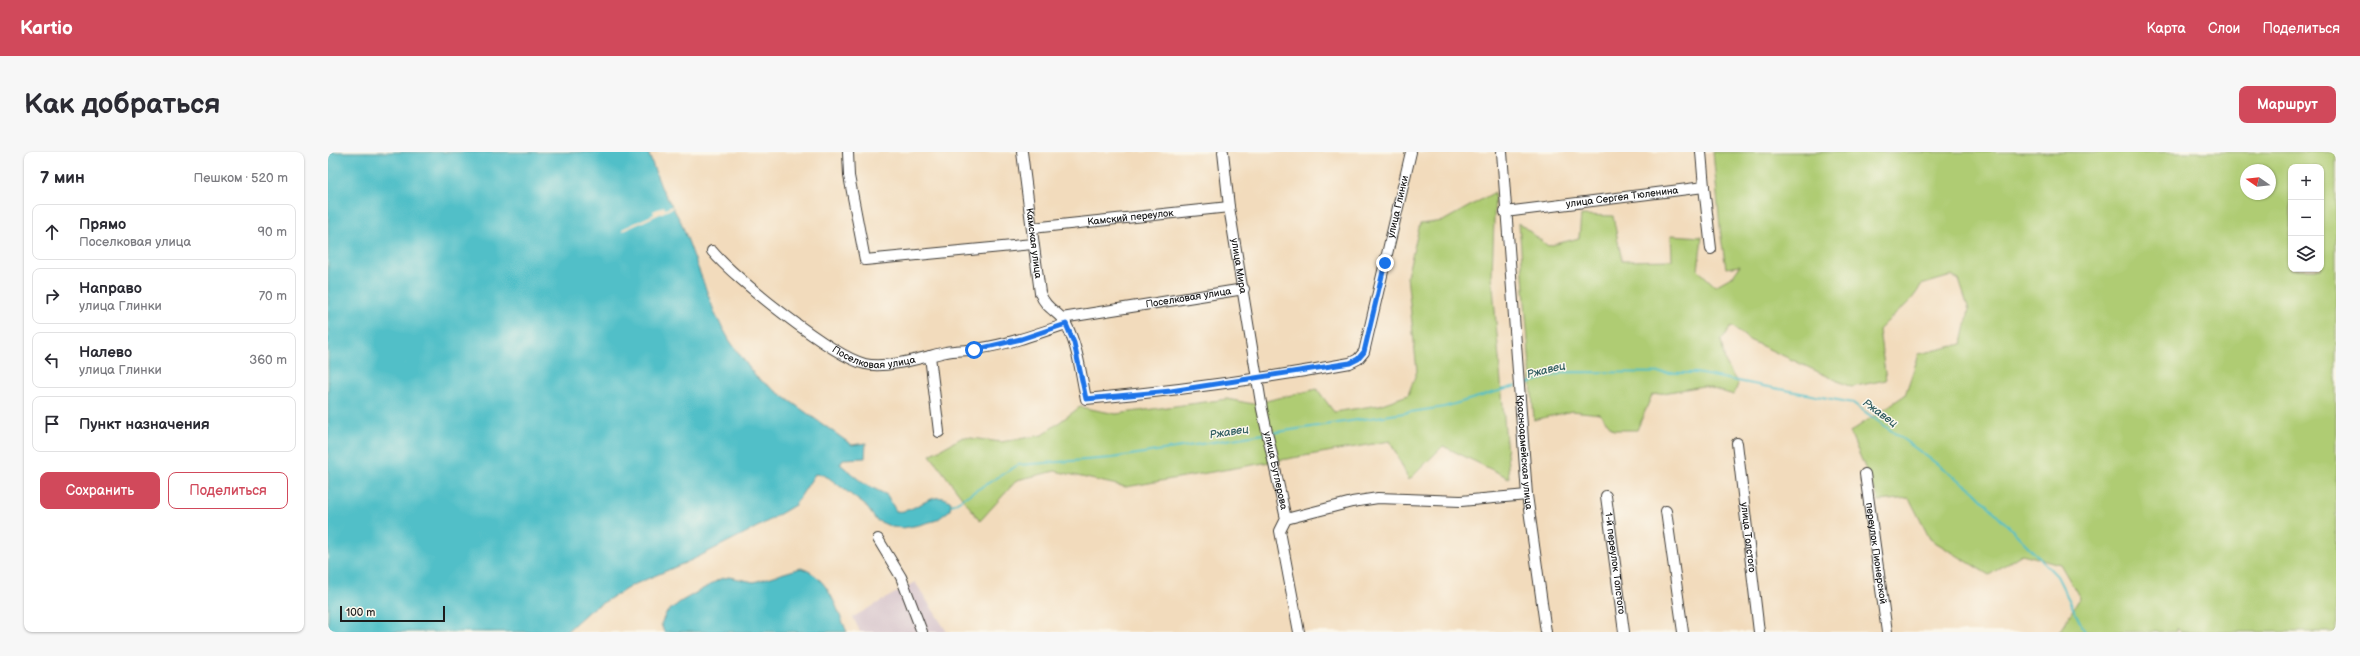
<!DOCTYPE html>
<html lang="ru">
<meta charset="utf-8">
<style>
:root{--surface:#fff;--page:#f7f7f7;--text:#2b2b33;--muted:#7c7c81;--line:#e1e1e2;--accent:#d1495b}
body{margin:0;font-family:"Balsamiq Sans",sans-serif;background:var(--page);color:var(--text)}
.controls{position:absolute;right:12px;top:12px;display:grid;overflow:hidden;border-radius:8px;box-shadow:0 1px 3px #0004}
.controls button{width:36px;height:36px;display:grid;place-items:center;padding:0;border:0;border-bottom:1px solid var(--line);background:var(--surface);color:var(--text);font:20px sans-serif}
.compass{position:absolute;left:1912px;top:12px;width:36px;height:36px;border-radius:50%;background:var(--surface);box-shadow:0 1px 3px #0004;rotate:284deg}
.scale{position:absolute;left:12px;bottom:10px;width:105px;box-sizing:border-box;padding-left:4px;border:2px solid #1c1c1c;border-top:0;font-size:11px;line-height:14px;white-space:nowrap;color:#1c1c1c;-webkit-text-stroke:3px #fbf7ec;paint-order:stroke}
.stop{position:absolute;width:12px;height:12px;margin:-9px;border:3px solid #1a73e8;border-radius:50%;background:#fff}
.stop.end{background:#1a73e8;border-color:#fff;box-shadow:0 1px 4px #0008}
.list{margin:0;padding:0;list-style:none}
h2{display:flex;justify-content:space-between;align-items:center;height:52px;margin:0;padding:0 16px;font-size:17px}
h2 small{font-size:13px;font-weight:400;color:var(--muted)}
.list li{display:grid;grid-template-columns:26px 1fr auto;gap:12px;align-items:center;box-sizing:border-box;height:56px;margin:0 8px 8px;padding:0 8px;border:1px solid var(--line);border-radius:8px}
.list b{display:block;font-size:15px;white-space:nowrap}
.list p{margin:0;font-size:13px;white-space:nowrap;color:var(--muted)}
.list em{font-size:13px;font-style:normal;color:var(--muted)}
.actions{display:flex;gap:8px;padding:12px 16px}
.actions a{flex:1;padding:9px 0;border:1px solid var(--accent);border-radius:8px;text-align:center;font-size:14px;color:var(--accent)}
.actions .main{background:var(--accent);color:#fff}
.icon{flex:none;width:22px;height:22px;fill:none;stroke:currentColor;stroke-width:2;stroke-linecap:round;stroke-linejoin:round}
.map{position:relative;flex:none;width:2008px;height:480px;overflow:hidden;border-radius:8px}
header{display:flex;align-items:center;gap:24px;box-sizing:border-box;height:56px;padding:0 20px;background:var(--accent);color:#fff}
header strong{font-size:19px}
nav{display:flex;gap:22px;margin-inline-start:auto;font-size:14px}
.intro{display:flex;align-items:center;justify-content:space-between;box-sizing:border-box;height:96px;padding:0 24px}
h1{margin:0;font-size:28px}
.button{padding:10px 18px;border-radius:8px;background:var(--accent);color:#fff;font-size:14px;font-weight:700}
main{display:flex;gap:24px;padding:0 24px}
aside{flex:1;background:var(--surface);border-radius:8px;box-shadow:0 1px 3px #0004}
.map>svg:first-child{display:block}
</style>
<header>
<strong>Kartio</strong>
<nav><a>Карта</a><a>Слои</a><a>Поделиться</a></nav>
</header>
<div class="intro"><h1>Как добраться</h1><a class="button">Маршрут</a></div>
<main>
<aside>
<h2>7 мин<small>Пешком · 520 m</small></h2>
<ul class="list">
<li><svg class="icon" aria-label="ahead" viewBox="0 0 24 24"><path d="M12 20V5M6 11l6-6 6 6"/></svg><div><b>Прямо</b><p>Поселковая улица</p></div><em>90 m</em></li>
<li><svg class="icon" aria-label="right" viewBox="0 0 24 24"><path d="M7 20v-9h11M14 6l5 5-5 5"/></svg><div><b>Направо</b><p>улица Глинки</p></div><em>70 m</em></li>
<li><svg class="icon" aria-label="left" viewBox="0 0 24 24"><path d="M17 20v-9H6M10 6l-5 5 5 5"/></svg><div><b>Налево</b><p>улица Глинки</p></div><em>360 m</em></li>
<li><svg class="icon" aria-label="arrive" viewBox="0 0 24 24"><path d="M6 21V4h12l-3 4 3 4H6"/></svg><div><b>Пункт назначения</b></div></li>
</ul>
<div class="actions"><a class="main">Сохранить</a><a>Поделиться</a></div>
</aside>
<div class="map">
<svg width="2008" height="480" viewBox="0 0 2008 480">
<rect width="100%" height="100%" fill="#fbf7ec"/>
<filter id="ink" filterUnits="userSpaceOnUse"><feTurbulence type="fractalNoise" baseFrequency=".025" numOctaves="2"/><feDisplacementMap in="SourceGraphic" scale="8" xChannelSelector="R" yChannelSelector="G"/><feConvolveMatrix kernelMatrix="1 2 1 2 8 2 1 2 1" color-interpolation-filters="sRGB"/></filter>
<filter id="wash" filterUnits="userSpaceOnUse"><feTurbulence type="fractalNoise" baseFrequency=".012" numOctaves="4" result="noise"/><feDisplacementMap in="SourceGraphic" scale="16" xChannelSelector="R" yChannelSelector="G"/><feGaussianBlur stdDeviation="0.9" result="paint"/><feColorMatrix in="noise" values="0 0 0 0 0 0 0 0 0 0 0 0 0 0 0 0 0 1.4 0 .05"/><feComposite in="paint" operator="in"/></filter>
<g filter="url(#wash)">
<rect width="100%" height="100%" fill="#f2dbbc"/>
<path fill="#d2bdc7" d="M587 430 619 480H532L525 465Z"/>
<path fill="#afcc73" stroke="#667448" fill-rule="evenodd" d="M1385 0H2008V480H1853L1849 476V480H1731L1752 446 1732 412 1694 402 1661 423 1602 387 1581 346 1551 349 1522 280 1577 243 1591 202 1634 192 1641 158 1631 128 1623 124 1593 133C1584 152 1565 162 1551 178L1558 228 1523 235 1421 188 1404 174 1393 188 1397 210 1410 232 1406 243 1375 234 1324 243 1309 278H1285L1272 262 1244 259 1206 268 1191 71 1220 94 1251 86 1253 63 1285 64 1294 109 1344 108 1343 83 1374 85 1370 118 1387 134 1405 124 1412 114 1398 116 1393 85ZM1963 15H1993V117H1963ZM1918 18H1942V42H1918Z
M1167 40 1164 123 1181 326 1115 294 1081 328 1062 289 798 335 727 319 689 328 652 369 602 303 635 285 673 290 714 283 752 255 788 262 899 247 925 252 989 237 1006 260 1051 253 1080 243 1089 219 1079 124 1092 72 1115 69Z"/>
<path fill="#51bfc8" stroke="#366e72" d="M0 0H320L333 35 353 70 388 164 402 189 428 225 524 293 538 291 537 306 515 307 512 312 535 331 559 343 568 359C586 363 606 335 623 350L622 358 609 368 591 373 575 376 564 375 548 368 538 354 501 326 495 323 487 322 467 353 435 372 364 408 305 433 261 459 238 480H0Z
M473 416C501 425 508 456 519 480H336L333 472 338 461 352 450 392 427 401 425 426 430Z"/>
<path fill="#f2dbbc" d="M336 54 337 57 344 54 345 56 295 79 294 77 326 62 325 59Z"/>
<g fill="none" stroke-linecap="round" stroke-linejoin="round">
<path stroke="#51bfc8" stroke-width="2" d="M1194 233 1238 220 1368 221 1525 251 1645 338 1729 424 1757 480
M943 281 1116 255 1188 234
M624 353 690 313 784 306 936 282"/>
</g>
</g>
<g filter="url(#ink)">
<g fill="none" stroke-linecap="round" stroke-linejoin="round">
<g stroke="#3c3934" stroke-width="12">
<g id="minor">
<path d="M520 0 521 24 537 108 705 92"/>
<path id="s1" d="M694 0 712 141C718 158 731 159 738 172 750 194 753 223 758 247 846 239 935 227 1022 211L1030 207 1036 200 1083 0"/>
<path id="s2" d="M895 0 901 55 934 257 958 367 952 379 971 480"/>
<path id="s3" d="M1174 0 1199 343 1218 480"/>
<path d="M1376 35 1383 97"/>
<path id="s4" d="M1177 60 1376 35 1373 0"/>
<path id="s5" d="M704 76 901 55"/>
<path id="s6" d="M384 99C407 127 504 204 537 212 559 217 596 205 618 200 628 198 638 199 648 197 678 193 709 182 738 172"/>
<path id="s7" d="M734 166 916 137"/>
<path d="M602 204 611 280"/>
<path id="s8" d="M1409 291 1431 480"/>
<path id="s9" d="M1537 322 1559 480"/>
<path id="s10" d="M1278 344 1296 480"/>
<path d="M1338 359 1355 480"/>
<path d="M958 367 1024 350 1050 346 1133 349 1199 343"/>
<path d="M550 387 573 425 594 480"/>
</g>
</g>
<use href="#minor" stroke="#fff" stroke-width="10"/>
</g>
</g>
<g fill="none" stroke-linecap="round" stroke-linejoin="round" filter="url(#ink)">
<path stroke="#1a73e8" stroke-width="5" d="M646 198 693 187 738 172 746 191 758 247 843 239 1022 211 1030 207 1036 200 1057 111"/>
</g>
<g text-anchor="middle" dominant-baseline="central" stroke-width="3" stroke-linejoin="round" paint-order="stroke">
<g font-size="10" fill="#1c1c1c" stroke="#fbf7ec">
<text stroke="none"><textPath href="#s4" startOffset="118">улица Сергея Тюленина</textPath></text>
<text stroke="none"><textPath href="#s1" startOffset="695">улица Глинки</textPath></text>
<text stroke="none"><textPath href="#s5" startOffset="99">Камский переулок</textPath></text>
<text stroke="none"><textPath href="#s1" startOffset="92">Камская улица</textPath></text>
<text stroke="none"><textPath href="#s2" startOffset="115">улица Мира</textPath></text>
<text stroke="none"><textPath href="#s7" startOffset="128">Поселковая улица</textPath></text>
<text stroke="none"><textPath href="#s6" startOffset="199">Поселковая улица</textPath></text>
<text stroke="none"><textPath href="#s3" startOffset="301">Красноармейская улица</textPath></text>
<text stroke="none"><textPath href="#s2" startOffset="323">улица Бутлерова</textPath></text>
<text stroke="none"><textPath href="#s8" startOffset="95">улица Толстого</textPath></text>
<text stroke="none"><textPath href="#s9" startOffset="80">переулок Пионерской</textPath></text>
<text stroke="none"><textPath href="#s10" startOffset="68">1-й переулок Толстого</textPath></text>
</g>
<g font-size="11" font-style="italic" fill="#315d61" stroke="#fbf7ec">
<text transform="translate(1218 218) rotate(-14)">Ржавец</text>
<text transform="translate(1552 261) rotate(36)">Ржавец</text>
<text transform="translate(901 280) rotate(-9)">Ржавец</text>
</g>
</g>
</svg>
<div class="controls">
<button>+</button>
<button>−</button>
<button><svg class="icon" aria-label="layers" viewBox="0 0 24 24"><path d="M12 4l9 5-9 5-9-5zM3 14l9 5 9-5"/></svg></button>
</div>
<svg class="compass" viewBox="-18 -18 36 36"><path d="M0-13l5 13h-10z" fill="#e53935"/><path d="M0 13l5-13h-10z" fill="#7c7c81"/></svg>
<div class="scale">100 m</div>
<div class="stop" style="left:646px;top:198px"></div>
<div class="stop end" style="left:1057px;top:111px"></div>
</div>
</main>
